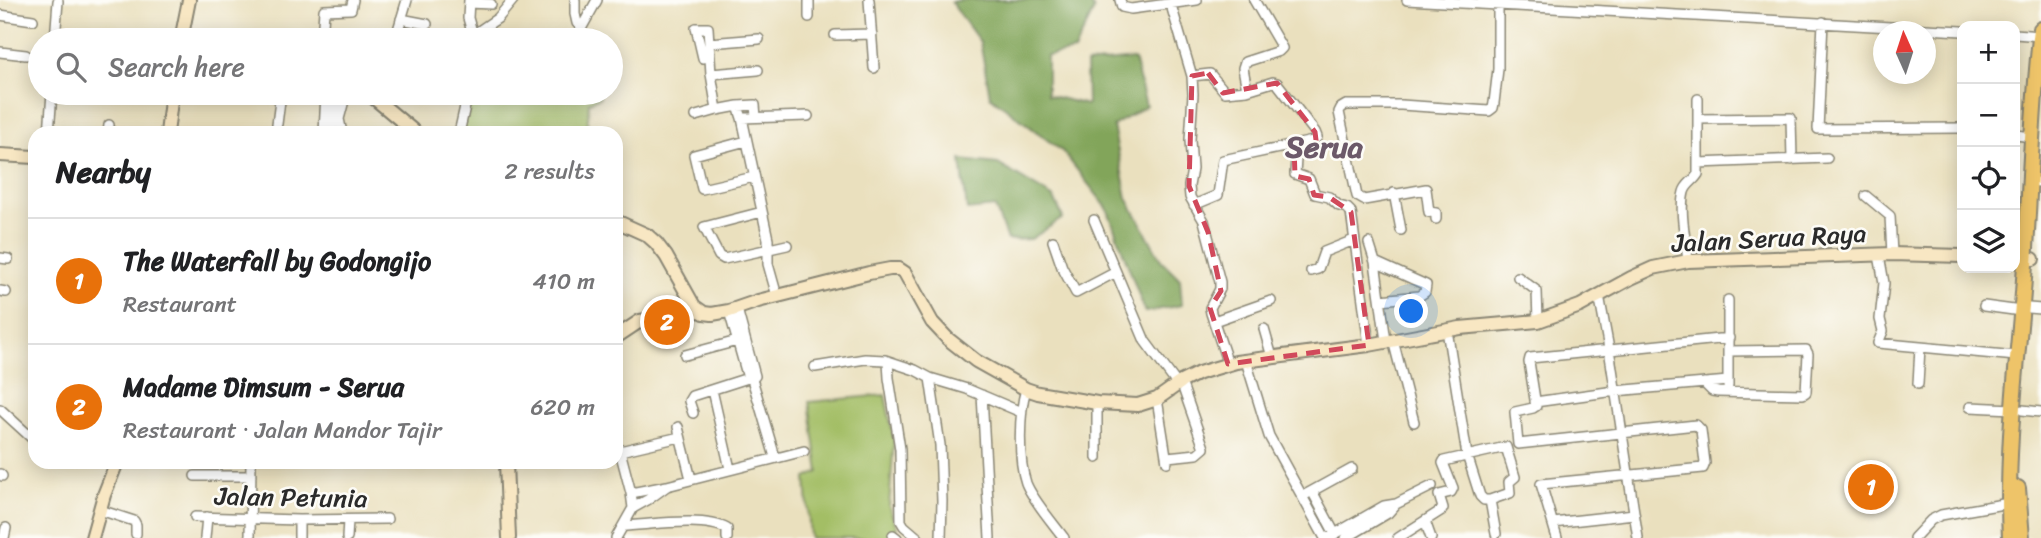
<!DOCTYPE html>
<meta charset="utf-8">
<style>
:root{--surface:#fff;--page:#f6f6f6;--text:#202124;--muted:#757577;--line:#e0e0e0;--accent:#ea580c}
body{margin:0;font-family:Sriracha,sans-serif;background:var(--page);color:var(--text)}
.controls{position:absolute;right:21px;top:21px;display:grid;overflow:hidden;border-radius:14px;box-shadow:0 4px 18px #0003}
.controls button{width:63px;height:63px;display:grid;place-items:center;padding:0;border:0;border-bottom:2px solid var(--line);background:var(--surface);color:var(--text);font:35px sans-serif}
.compass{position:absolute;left:1873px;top:21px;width:63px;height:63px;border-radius:50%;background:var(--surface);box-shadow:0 4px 18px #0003;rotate:357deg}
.you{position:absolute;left:1412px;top:312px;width:24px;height:24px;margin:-18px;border:5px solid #fff;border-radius:50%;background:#1a73e8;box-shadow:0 0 0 10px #1a73e833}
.badge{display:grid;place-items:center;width:46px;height:46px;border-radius:50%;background:var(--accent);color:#fff;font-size:23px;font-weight:700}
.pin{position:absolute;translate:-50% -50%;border:4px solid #fff;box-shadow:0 2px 7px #0006}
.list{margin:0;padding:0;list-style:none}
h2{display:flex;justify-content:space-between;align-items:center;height:91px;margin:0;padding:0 28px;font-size:30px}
h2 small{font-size:23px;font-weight:400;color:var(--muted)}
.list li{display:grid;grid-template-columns:46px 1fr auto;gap:21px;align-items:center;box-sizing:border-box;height:126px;padding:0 28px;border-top:2px solid var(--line)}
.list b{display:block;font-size:26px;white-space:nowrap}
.list p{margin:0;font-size:23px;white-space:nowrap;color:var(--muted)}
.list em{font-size:23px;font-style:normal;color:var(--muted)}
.icon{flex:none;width:38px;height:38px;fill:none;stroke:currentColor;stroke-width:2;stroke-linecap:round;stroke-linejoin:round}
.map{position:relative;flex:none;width:2041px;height:538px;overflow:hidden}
.search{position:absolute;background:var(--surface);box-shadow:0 4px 18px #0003;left:28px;top:28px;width:595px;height:77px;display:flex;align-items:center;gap:18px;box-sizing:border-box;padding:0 24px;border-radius:38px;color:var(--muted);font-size:26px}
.panel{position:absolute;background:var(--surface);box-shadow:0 4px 18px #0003;left:28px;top:126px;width:595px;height:343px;border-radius:21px}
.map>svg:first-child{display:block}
</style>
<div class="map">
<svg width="2041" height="538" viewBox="0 0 2041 538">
<rect width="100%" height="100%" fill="#fdfcf7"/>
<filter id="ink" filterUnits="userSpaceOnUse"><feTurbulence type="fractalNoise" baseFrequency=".0143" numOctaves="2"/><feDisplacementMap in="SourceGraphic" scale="14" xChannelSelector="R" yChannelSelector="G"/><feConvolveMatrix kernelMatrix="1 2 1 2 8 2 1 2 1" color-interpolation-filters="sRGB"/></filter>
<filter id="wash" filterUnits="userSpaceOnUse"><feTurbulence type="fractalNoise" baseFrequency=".00686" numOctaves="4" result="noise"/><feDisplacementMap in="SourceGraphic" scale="28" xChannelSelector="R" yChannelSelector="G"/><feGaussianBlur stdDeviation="1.57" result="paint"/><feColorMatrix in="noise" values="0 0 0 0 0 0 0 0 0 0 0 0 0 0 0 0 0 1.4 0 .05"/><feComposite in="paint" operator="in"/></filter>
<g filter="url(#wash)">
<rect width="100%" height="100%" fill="#eae0be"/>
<path fill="#a3be65" stroke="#677448" stroke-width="2" d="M469 93H600V97L589 102 587 133H462Z
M885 395 894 440 889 507 897 527 890 538H810L806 478 819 472 809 402Z"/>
<path fill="#82a55a" stroke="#566842" stroke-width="2" d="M962 0H1089L1094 10 1074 51 1047 56V95L1087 105 1086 64 1134 59 1146 106 1113 126 1127 198 1161 260 1180 279 1182 305 1145 312 1107 208 1063 152 990 96 980 42 951 2Z
M961 160 998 164 1054 198 1063 218 1031 239 1007 240 995 207 967 210Z"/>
</g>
<g filter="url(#ink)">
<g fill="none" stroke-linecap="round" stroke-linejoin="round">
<g stroke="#8a8674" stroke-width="12">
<path id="minor" d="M469 0 468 18 474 39
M575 0V14L577 23 582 27
M869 0 874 68
M1120 0 1122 7 1131 9 1197 0
M1407 0 1962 31
M469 3 491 4
M1171 5 1192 76 1193 94 1190 140 1192 169 1189 186 1190 197 1204 221 1220 282V289L1210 308 1211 313 1228 364
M0 15 33 20
M809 17V0
M401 19 427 24
M1823 22 1818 129 1962 128
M2015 34 2041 36
M473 35 498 18 513 0
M835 35 872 34
M55 40 58 1
M322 40 324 10 351 9 353 0
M395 40 407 0
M579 40 582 27 597 0
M709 43 759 39
M0 52 26 55
M710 57 703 58 696 28H708C709 43 710 58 711 74L717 110 738 106 742 118 768 239V264L777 296
M711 74 758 70
M1192 76 1210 74 1225 92 1247 90 1273 82 1277 83 1315 132 1317 137 1313 141 1223 160 1218 195 1194 205
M1247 90 1243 68 1245 62 1279 51 1282 48 1254 0
M738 106 755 105 756 117
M696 116 717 110
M742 118 808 116
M1698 119 1791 118 1792 160
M277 124 281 93
M49 133 52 93
M108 133 109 125
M324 133 326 93
M331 133 335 93
M342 133 339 119 346 93
M459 133 468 93
M2015 135 2033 137
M746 141 694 155 702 189 754 177
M1294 145 1296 159 1295 174 1309 179 1315 194 1329 197 1339 206 1347 208 1351 212 1369 345
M1698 163 1827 158
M2038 182H2041
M1394 193 1401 230
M1866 196 1890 216 1892 254
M762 212 704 227 719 256 724 259 787 245
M1436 219V213L1429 212 1426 189 1364 200 1357 196 1339 112 1341 108 1346 105H1401L1489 111 1493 108 1494 103 1498 69V2
M1094 220 1145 341 1177 384
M1053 241 1062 267 1076 293 1116 272
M1369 243 1375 262 1386 341
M1879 255 1884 283 1880 319 1883 331 1878 343 2016 356
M0 258 8 259
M1688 261C1686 241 1679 211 1684 192 1686 184 1694 181 1698 174V99
M1375 262 1426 285 1425 292 1419 296 1381 300
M1311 271 1318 269 1324 252 1354 240
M1518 277 1537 291 1538 321
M0 291 6 292
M1599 295 1609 349 1638 538
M1728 300V386
M1984 306 2021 311
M2029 308 2041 309
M737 309 755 376 752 379 775 457
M729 311 748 378 751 379
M1214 321 1271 301
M1264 329 1272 357
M1447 330 1467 455 1480 496 1484 500H1490
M1393 340 1414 422
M685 355 741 340
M888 361 889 378 900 449 901 521 904 526 918 538
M1246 361 1269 436 1325 538
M815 367 865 359 885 360 915 370 930 378 967 389 1021 412
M930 378 940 445 942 501 941 538
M1704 383 1712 391 1718 392 1803 394 1806 392 1808 354 1806 350 1728 351
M1918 384 1920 347
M1026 389C1019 412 1018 460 1026 483 1032 499 1053 523 1064 538
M712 390 730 469
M982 395 990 538
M1157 399 1167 462
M1535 402 1615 391 1728 381
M1970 407 2013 409
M0 409 35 441
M2022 410 2041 412
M693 413 689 401 692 396 748 378
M678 427 691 479
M1167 457 1197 454 1204 448 1181 382
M1097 458V403
M0 474 2 476
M195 476H251
M1312 491 1335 534
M631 493 667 486 804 451
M1303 496 1352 469
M633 508 649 499 667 486
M100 510 134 521 136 525V534
M195 517 299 520 387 519
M1425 521 1431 538
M1553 523 1634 514
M623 526C650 525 704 516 727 529V538
M893 535 897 538
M4 538 6 528
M205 538 207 517
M250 538 251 462
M299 538V520
M347 538 348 520
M616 538 633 508 631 493 620 451 680 437
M1328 538 1384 506 1396 504 1432 486
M1346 538 1388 513 1396 504
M1398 538 1442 510 1443 508 1439 495 1451 492 1453 488 1443 463 1444 461 1506 447 1515 477 1509 482 1510 493 1490 500 1496 534
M1557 538 1541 484 1703 468 1705 463 1701 430 1696 425 1518 444 1515 412 1533 408 1536 406 1529 362 1530 358 1729 338
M1914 538 1931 520 1941 515 2009 503"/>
</g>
<g stroke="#8a8674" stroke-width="16">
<path id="secondary" d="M181 40 189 0
M368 93 416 133
M167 133 172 93
M0 155 35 157
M616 221 647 235 656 243 666 256 694 306 704 313 712 314 729 311 758 301 869 273 890 269H899L905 273 932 322 948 339 976 361 1026 389 1038 393 1097 403 1138 405 1157 399 1181 382 1199 373 1236 362 1369 345 1460 328 1538 321 1580 306 1631 278 1653 268 1688 261 1892 254 1962 256
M2015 258 2033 259
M616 337 640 321 699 311
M506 462 509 538
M92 538 104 495 117 462"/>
</g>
<g stroke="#8a8674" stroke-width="18">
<path id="trunk" d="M2018 488 2022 538
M2010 538C2006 460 2015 382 2022 305 2030 213 2030 121 2041 29"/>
</g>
<use href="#minor" stroke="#fff" stroke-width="9"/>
<use href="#secondary" stroke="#f8e7c3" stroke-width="12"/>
<use href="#trunk" stroke="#eec469" stroke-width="14"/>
</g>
</g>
<path fill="none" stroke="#d1495b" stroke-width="5" stroke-dasharray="14 9" stroke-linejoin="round" d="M1208 73 1223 93 1277 83 1315 132 1316 140 1294 145 1295 176 1309 179 1314 195 1329 197 1351 212 1369 345 1228 364 1210 308 1221 291 1208 232 1189 186 1192 76Z"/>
<g text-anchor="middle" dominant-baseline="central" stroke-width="5" stroke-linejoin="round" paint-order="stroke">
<g font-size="26" fill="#2b2b2b" stroke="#fdfcf7">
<text transform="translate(1769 238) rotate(-3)">Jalan Serua Raya</text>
<text transform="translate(291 497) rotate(1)">Jalan Petunia</text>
</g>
<g font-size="30" font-weight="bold" fill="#6c5969" stroke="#fdfcf7">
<text x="1324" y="147">Serua</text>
</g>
</g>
</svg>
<div class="controls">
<button>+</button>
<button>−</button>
<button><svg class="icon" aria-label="locate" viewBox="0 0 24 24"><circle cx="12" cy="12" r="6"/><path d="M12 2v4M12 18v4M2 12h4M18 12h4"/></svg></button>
<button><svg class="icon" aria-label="layers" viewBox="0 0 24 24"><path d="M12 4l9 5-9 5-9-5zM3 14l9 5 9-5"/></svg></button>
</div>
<svg class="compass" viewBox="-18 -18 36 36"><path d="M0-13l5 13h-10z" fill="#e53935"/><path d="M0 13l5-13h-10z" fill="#757577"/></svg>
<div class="you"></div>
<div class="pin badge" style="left:1871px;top:487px;background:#e8710a">1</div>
<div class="pin badge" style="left:667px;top:322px;background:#e8710a">2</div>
<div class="search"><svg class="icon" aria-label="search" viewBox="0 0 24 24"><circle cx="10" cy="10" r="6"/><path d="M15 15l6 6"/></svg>Search here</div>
<section class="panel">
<h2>Nearby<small>2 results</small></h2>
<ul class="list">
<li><span class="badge" style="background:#e8710a">1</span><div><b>The Waterfall by Godongijo</b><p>Restaurant</p></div><em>410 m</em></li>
<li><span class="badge" style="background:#e8710a">2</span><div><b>Madame Dimsum - Serua</b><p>Restaurant · Jalan Mandor Tajir</p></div><em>620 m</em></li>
</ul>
</section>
</div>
